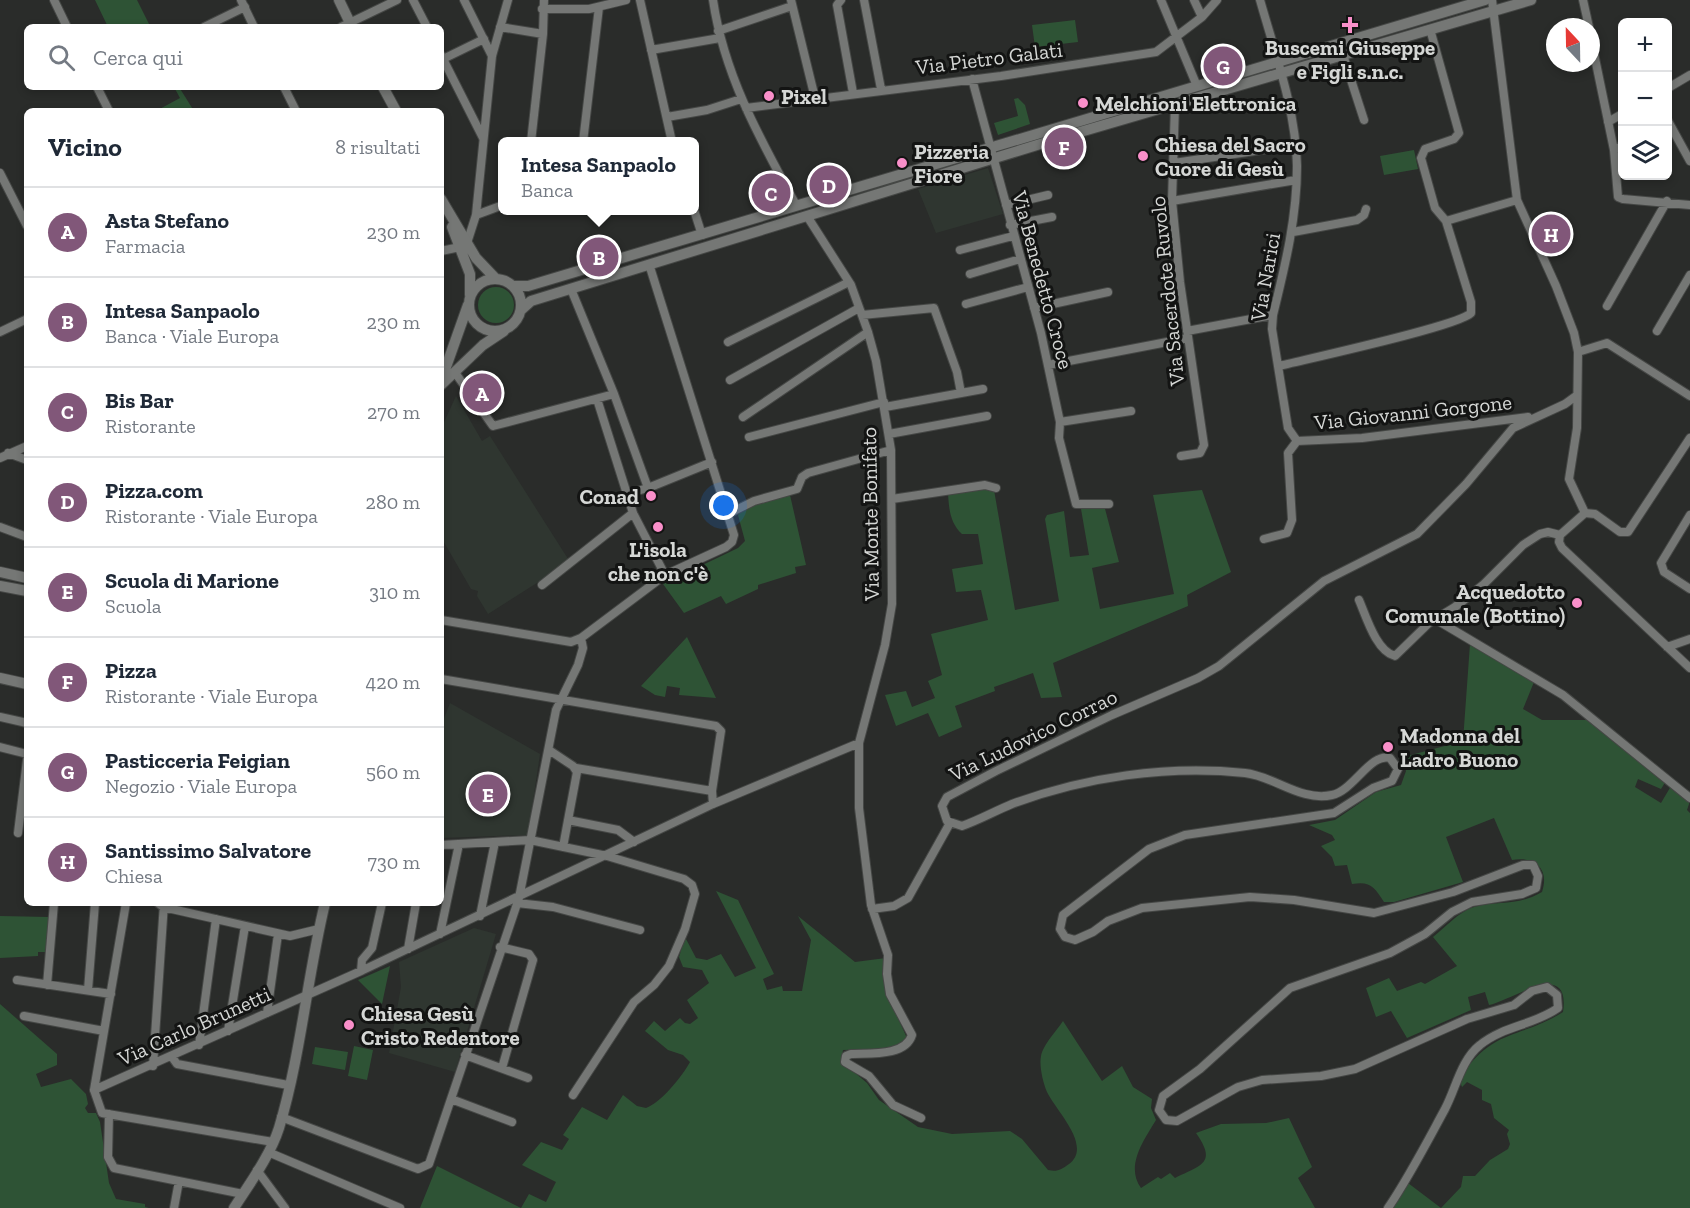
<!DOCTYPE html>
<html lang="it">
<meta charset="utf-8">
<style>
:root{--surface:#fff;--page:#f2f2f3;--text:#1f2937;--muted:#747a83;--line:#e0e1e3;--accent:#815779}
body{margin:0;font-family:"Zilla Slab",serif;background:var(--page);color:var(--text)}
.controls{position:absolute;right:18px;top:18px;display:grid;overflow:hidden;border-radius:9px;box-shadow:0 3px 9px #0003}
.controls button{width:54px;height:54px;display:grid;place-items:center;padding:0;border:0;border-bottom:2px solid var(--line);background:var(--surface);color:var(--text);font:30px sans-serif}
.compass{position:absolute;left:1546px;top:18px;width:54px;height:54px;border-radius:50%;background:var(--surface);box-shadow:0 3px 9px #0003;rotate:338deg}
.you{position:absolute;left:724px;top:506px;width:21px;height:21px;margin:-15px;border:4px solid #fff;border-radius:50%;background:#1a73e8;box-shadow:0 0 0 9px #1a73e833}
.badge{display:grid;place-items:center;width:39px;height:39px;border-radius:50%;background:var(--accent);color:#fff;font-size:20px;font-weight:700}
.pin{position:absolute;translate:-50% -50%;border:3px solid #fff;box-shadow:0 2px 6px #0006}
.popup{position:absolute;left:498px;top:137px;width:201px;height:78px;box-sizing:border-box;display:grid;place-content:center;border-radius:9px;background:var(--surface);filter:drop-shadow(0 2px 4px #0005);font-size:20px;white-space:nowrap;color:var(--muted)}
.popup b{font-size:22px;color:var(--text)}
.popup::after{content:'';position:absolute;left:50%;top:100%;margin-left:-12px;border:12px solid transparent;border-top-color:var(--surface)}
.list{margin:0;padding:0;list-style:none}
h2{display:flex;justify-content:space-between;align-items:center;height:78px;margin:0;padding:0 24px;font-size:26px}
h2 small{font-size:20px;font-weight:400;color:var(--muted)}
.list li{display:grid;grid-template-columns:39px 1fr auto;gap:18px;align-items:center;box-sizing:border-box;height:90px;padding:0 24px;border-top:2px solid var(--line)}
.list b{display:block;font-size:22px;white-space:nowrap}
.list p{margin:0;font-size:20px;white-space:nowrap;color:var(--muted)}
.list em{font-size:20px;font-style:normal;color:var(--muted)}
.icon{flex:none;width:33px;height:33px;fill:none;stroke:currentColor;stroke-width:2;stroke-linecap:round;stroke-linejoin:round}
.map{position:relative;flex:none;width:1690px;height:1208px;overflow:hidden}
.search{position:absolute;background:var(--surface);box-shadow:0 3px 9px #0003;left:24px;top:24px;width:420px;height:66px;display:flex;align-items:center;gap:15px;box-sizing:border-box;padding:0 21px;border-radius:9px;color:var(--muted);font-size:22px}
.panel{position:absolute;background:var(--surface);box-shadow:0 3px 9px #0003;left:24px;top:108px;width:420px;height:798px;border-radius:9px}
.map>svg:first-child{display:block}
</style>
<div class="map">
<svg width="1690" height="1208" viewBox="0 0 1690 1208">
<rect width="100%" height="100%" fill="#2a2c2a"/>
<path fill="#2f3630" d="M988 168 1003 214 936 233 918 189Z
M456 396 482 441 490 436 570 562 488 614 477 596 478 591 471 589 441 537V429Z
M450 703 540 754 528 835 441 838V726Z
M474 928 496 934 455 1072 389 1053 401 987 399 962Z"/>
<path fill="#2e5335" d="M95 0H137L149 24 142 27H108Z
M1075 20 1078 42 1035 47 1032 25Z
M174 87H179L194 111H156L180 98Z
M1018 98 1025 105 1030 124 998 135 994 123 1018 116 1014 99Z
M1414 150 1418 169 1384 175 1380 156Z
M478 305a18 18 0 1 1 36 0a18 18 0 1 1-36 0Z
M984 487 994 490 1015 610 1059 601 1045 519 1047 515 1064 511 1070 557 1089 555 1081 509 1104 505 1119 562 1092 568 1100 609 1174 594 1153 495 1202 490 1231 572 1187 595 1188 606 1053 663 1062 697 1041 698 1033 673 994 687 995 691 955 706 962 727 939 737 928 713 896 726 885 695 906 691 912 707 935 698 928 681 942 675 931 634 988 620 981 590 956 592 952 569 983 564 978 534H962C950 523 949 509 948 493Z
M790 495 806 565 795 567 796 573 758 585V589L726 604 721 596 684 613 663 584 738 548 745 541 738 515 743 508Z
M687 637 716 698 679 695 680 688 667 686 665 697 655 695 641 686Z
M1470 644 1534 682 1523 709 1542 720H1588L1666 781 1661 789 1638 779 1635 787 1661 803 1671 786 1690 801 1687 810 1690 813V1208H1390L1408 1183 1441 1208 1461 1187 1463 1176H1475L1490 1160 1508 1149 1510 1144 1507 1134 1509 1130 1494 1118 1491 1104 1482 1100V1090L1467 1082 1462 1087 1459 1079C1493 1027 1518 1040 1563 1012 1571 957 1511 1001 1489 1005L1485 992 1468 997 1471 1010 1407 1038 1391 1011 1376 1017 1366 988 1389 978 1397 991 1421 982 1425 984 1457 966 1433 937C1446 927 1458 912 1474 907 1500 900 1516 907 1542 892 1550 868 1534 856 1512 860L1494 818 1446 837 1463 882 1394 902H1384C1374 887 1371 881 1352 884L1347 865 1335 866 1332 857 1321 846 1335 840 1332 835 1309 825 1335 820 1376 792 1401 785 1406 771 1400 758 1463 741Z
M716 891 738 900 774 974 763 979 767 990 782 986 783 991H802L811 940 798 916 855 962 886 958 888 996 907 1038 905 1042 889 1049 843 1050 841 1061 867 1083 879 1100 918 1127 952 1134 1010 1131 1022 1139 1048 1170C1057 1172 1061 1170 1069 1164 1093 1146 1056 1111 1047 1092 1043 1083 1039 1066 1041 1056 1043 1045 1057 1030 1063 1021L1102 1081 1122 1066 1133 1087 1152 1099 1151 1108 1156 1120C1144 1140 1125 1166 1141 1188L1158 1177 1161 1179 1170 1173 1175 1178C1202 1165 1217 1163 1196 1133L1221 1124 1266 1123 1289 1118 1312 1167 1298 1178 1315 1208H420L437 1166 521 1208 529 1194 546 1202 556 1182 522 1165 541 1142 562 1150 569 1139 563 1135 582 1107 607 1120 623 1095 637 1106 646 1108C661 1103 683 1075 690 1062L683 1055 668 1050 645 1031 654 1021 665 1031 680 1018 685 1023 690 1024 698 1018 687 1000 709 983 702 970 683 967 679 957 685 937 696 958 707 960 721 954 735 977 756 968Z
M0 916 49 917 47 952H38V956L0 958Z
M390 966 382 1004 358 980Z
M0 1004 57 1054V1065L36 1074 41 1087 71 1079 86 1094 88 1104 85 1108 88 1113H96L100 1122 109 1183 116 1199 145 1204V1207L149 1208H0Z
M354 1046 373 1050 367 1080 348 1076Z
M315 1047 348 1052 345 1070 312 1064Z"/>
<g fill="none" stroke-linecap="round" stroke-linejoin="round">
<g stroke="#454745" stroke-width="10">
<path id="minor" d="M54 0 67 27
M241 0 254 27
M413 0 427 27
M464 0 492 56
M640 0 672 142
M713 0C724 75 760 139 796 205
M791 0 815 98
M841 0 837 5 853 93
M864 0 881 89
M1161 0 1197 86
M1194 0 1202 17
M1260 0C1275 53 1296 110 1297 166 1297 218 1285 266 1273 315L1272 329 1288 428 1297 441 1288 453 1292 520 1287 533 1264 539
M1492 0 1517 200 1556 286 1574 333 1578 352 1577 428 1569 479 1585 513 1560 535
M1583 0 1589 27
M542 9H589L626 0
M204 27 245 7
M341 27 397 0
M500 27 543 34
M718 31 792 6
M1591 39 1614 150 1618 197 1623 199 1690 205
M651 50 720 38
M441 55 483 138
M1343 55 1364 120
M443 59 484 39
M972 79 1041 333 1060 422 1131 411
M97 87 109 111
M284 87 296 111
M1668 88 1690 75
M1175 104 1172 201 1180 282 1204 445 1200 453 1181 456
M746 108 1001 76 1156 52 1202 17 1217 0
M667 117 707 110 741 99
M1668 121 1690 161
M1608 122 1622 114
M531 142 543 34 544 0
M583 142 599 7
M1614 150 1622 146
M1174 163 1295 145
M0 173 27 226
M1172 201 1296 180
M1006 205 1048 195
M694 210 702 235
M476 215 503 205
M807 216 851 285 868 332 876 361 891 450 892 604 885 645 859 743V808L871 905 888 955 887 974 890 994 912 1035C905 1057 869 1053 851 1054L846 1056 845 1062 869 1076 893 1105 921 1118
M1446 221 1517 200
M1010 225 1052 217
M1293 232 1357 220 1364 215 1366 209
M467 243 476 215 492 56 508 0
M960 250 1013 236
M441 251 460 247
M649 264 734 535 732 542 726 547 665 575
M970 274 1020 259
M571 289 614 394 648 488
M966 304 1028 287
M1607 306 1667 201
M1034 308 1108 292
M862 315 934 308 957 372 961 393
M1187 331 1273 315
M1657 331 1690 275
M0 332 27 319
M728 342 849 282
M1578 352 1607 343 1690 396
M1048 365 1188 338
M1279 366C1307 359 1459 326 1471 313V302L1446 221 1435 208 1421 158 1425 149 1454 139 1459 133 1430 29
M456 374 493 426 614 394
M730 380 859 308
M885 407 983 389
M743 417 868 332
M1060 422 1059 438 1076 504H1109
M889 434 987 416
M749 437 884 402
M1297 441 1362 438 1528 417
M8 453 27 460
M0 458 27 446
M626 494 648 488 712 462
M892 499 985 485 996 488
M1585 513 1595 514 1620 532H1628L1690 438
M728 514 754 501 797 489 802 477 808 473 891 450
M1690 515 1661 563 1664 572 1690 589
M0 527 27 537
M1560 535 1559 542 1562 548 1690 668
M542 585 633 513
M1359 600C1366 616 1376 651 1395 656L1429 623 1455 607 1483 585 1523 545 1540 534 1548 532 1560 535
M1435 619 1563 695 1690 798
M441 620 571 642 581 638
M1667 647 1690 639
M441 679 716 726 721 731 712 791 713 804
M0 717 27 723
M0 747 27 754
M549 750 573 766 577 772 563 847
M576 768 712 791
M568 820 618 830 634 842
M18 833 27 760
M441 845 530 840 607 856 684 879 692 885 695 894 685 929 669 966 654 985 634 1002 573 1095
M158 903 163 907 290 936 319 929
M517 903 553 907 640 930
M872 909 894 906 908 898 950 823
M480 916 495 842
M440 934 459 844
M500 947 529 954 533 960 502 1068
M408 949 416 903
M361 971 362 960 372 948 382 903
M17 980 111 994
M47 985 54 903
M88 990 95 903
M267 1013 278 934
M24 1016 104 1031
M228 1031 245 926
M199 1045 216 919
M465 1055 528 1078
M172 1057 177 1064 288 1085
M153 1066 164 903
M94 1090 361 971 713 804 859 743
M94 1090 102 1113 273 1142
M94 1090 126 903
M451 1099 512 1122
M109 1114 108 1157 114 1168 243 1194
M281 1117 418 1169 429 1164 519 898 556 710 578 665 583 648 581 638 665 575 633 513 597 399
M268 1152 400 1208
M257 1170 285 1208
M174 1208 179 1181
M1388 1208C1409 1177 1427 1142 1445 1109 1456 1088 1461 1060 1480 1045 1503 1026 1534 1025 1558 1008L1557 995 1547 987 1532 991 1514 1005 1467 1019 1355 1069 1321 1076 1262 1080 1238 1087 1177 1121 1166 1120 1159 1110 1163 1096 1200 1069 1290 988 1390 953 1425 934 1452 912 1472 902 1522 894 1536 888 1538 876 1533 865H1523L1453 892 1374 913 1294 900 1250 897 1142 908 1108 921 1093 932 1075 940 1065 937 1060 929 1063 915 1149 849 1185 835 1334 813 1373 788 1392 781 1398 769 1390 758C1371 752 1353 791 1332 795 1301 802 1274 776 1245 773 1166 765 1085 777 1012 804 995 811 979 820 962 826L947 821 942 806 947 797 996 771 1112 715 1198 678 1219 666 1324 581 1417 534 1466 484 1513 428 1565 404 1576 396"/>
</g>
<g stroke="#454745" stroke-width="12">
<path id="tertiary" d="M339 0 352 27
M383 87 396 111
M441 199 476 258 496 279
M452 227 470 274V295
M469 305a26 26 0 1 1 52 0a26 26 0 1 1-52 0Z
M513 286H528L1485 0
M521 310 531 301 1063 137 1531 0
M441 381 468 305
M441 385 483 345 504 331
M0 572 27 578
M0 586 27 591
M0 678 27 684
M234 1208C250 1183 270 1156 279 1128 301 1055 307 977 325 903"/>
</g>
<use href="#minor" stroke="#757775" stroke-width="8"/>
<use href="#tertiary" stroke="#757775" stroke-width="10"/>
</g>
<g fill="#f98fc9" stroke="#131413" stroke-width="2">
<path d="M1347 16h6v6h6v6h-6v6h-6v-6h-6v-6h6z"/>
<circle cx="769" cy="96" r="6"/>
<circle cx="1083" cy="103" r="6"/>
<circle cx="1143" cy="156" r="6"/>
<circle cx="902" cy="163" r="6"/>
<circle cx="651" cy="496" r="6"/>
<circle cx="658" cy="527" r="6"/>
<circle cx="1577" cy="603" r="6"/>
<circle cx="1388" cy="747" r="6"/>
<circle cx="349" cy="1025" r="6"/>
</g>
<g text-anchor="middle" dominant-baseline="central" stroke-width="6" stroke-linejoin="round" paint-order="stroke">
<g font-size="21" font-weight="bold" fill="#d5d7d5" stroke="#131413" text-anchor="start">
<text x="1350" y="47" text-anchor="middle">Buscemi Giuseppe<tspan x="1350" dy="24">e Figli s.n.c.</tspan></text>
<text x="781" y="96">Pixel</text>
<text x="1095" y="103">Melchioni Elettronica</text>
<text x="1155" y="144">Chiesa del Sacro<tspan x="1155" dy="24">Cuore di Gesù</tspan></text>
<text x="914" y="151">Pizzeria<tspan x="914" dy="24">Fiore</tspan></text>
<text x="639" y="496" text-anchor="end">Conad</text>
<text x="658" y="549" text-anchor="middle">L'isola<tspan x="658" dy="24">che non c'è</tspan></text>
<text x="1565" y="591" text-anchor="end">Acquedotto<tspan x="1565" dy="24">Comunale (Bottino)</tspan></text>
<text x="1400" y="735">Madonna del<tspan x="1400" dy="24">Ladro Buono</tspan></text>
<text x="361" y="1013">Chiesa Gesù<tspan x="361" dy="24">Cristo Redentore</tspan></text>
</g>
<g font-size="21" fill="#d5d7d5" stroke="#131413">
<text transform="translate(989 58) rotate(-7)">Via Pietro Galati</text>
<text transform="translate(1265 277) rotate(-80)">Via Narici</text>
<text transform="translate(1043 280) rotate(75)">Via Benedetto Croce</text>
<text transform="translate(1167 291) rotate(-96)">Via Sacerdote Ruvolo</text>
<text transform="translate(1413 412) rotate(-6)">Via Giovanni Gorgone</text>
<text transform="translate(870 514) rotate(-91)">Via Monte Bonifato</text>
<text transform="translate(1033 735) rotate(-26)">Via Ludovico Corrao</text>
<text transform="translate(194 1026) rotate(-24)">Via Carlo Brunetti</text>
</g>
</g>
</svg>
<div class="controls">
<button>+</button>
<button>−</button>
<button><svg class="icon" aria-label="layers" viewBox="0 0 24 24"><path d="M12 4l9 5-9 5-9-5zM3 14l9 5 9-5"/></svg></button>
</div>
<svg class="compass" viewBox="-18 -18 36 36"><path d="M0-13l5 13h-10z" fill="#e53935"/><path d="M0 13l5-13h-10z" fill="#747a83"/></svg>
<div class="you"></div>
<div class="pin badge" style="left:482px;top:393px">A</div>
<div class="pin badge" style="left:599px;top:257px">B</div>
<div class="popup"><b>Intesa Sanpaolo</b>Banca</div>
<div class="pin badge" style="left:771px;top:193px">C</div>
<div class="pin badge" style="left:829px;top:185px">D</div>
<div class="pin badge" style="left:488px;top:794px">E</div>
<div class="pin badge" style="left:1064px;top:147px">F</div>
<div class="pin badge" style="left:1223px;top:66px">G</div>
<div class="pin badge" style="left:1551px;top:234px">H</div>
<div class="search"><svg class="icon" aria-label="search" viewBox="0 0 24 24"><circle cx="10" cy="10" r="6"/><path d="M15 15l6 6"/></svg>Cerca qui</div>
<section class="panel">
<h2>Vicino<small>8 risultati</small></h2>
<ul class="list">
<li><span class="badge">A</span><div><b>Asta Stefano</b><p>Farmacia</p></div><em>230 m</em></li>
<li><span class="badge">B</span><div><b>Intesa Sanpaolo</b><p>Banca · Viale Europa</p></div><em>230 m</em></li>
<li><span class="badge">C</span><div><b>Bis Bar</b><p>Ristorante</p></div><em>270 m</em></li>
<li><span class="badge">D</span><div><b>Pizza.com</b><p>Ristorante · Viale Europa</p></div><em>280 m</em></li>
<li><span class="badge">E</span><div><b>Scuola di Marione</b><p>Scuola</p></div><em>310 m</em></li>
<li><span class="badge">F</span><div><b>Pizza</b><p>Ristorante · Viale Europa</p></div><em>420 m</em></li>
<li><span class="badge">G</span><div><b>Pasticceria Feigian</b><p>Negozio · Viale Europa</p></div><em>560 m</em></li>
<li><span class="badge">H</span><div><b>Santissimo Salvatore</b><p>Chiesa</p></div><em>730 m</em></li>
</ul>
</section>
</div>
